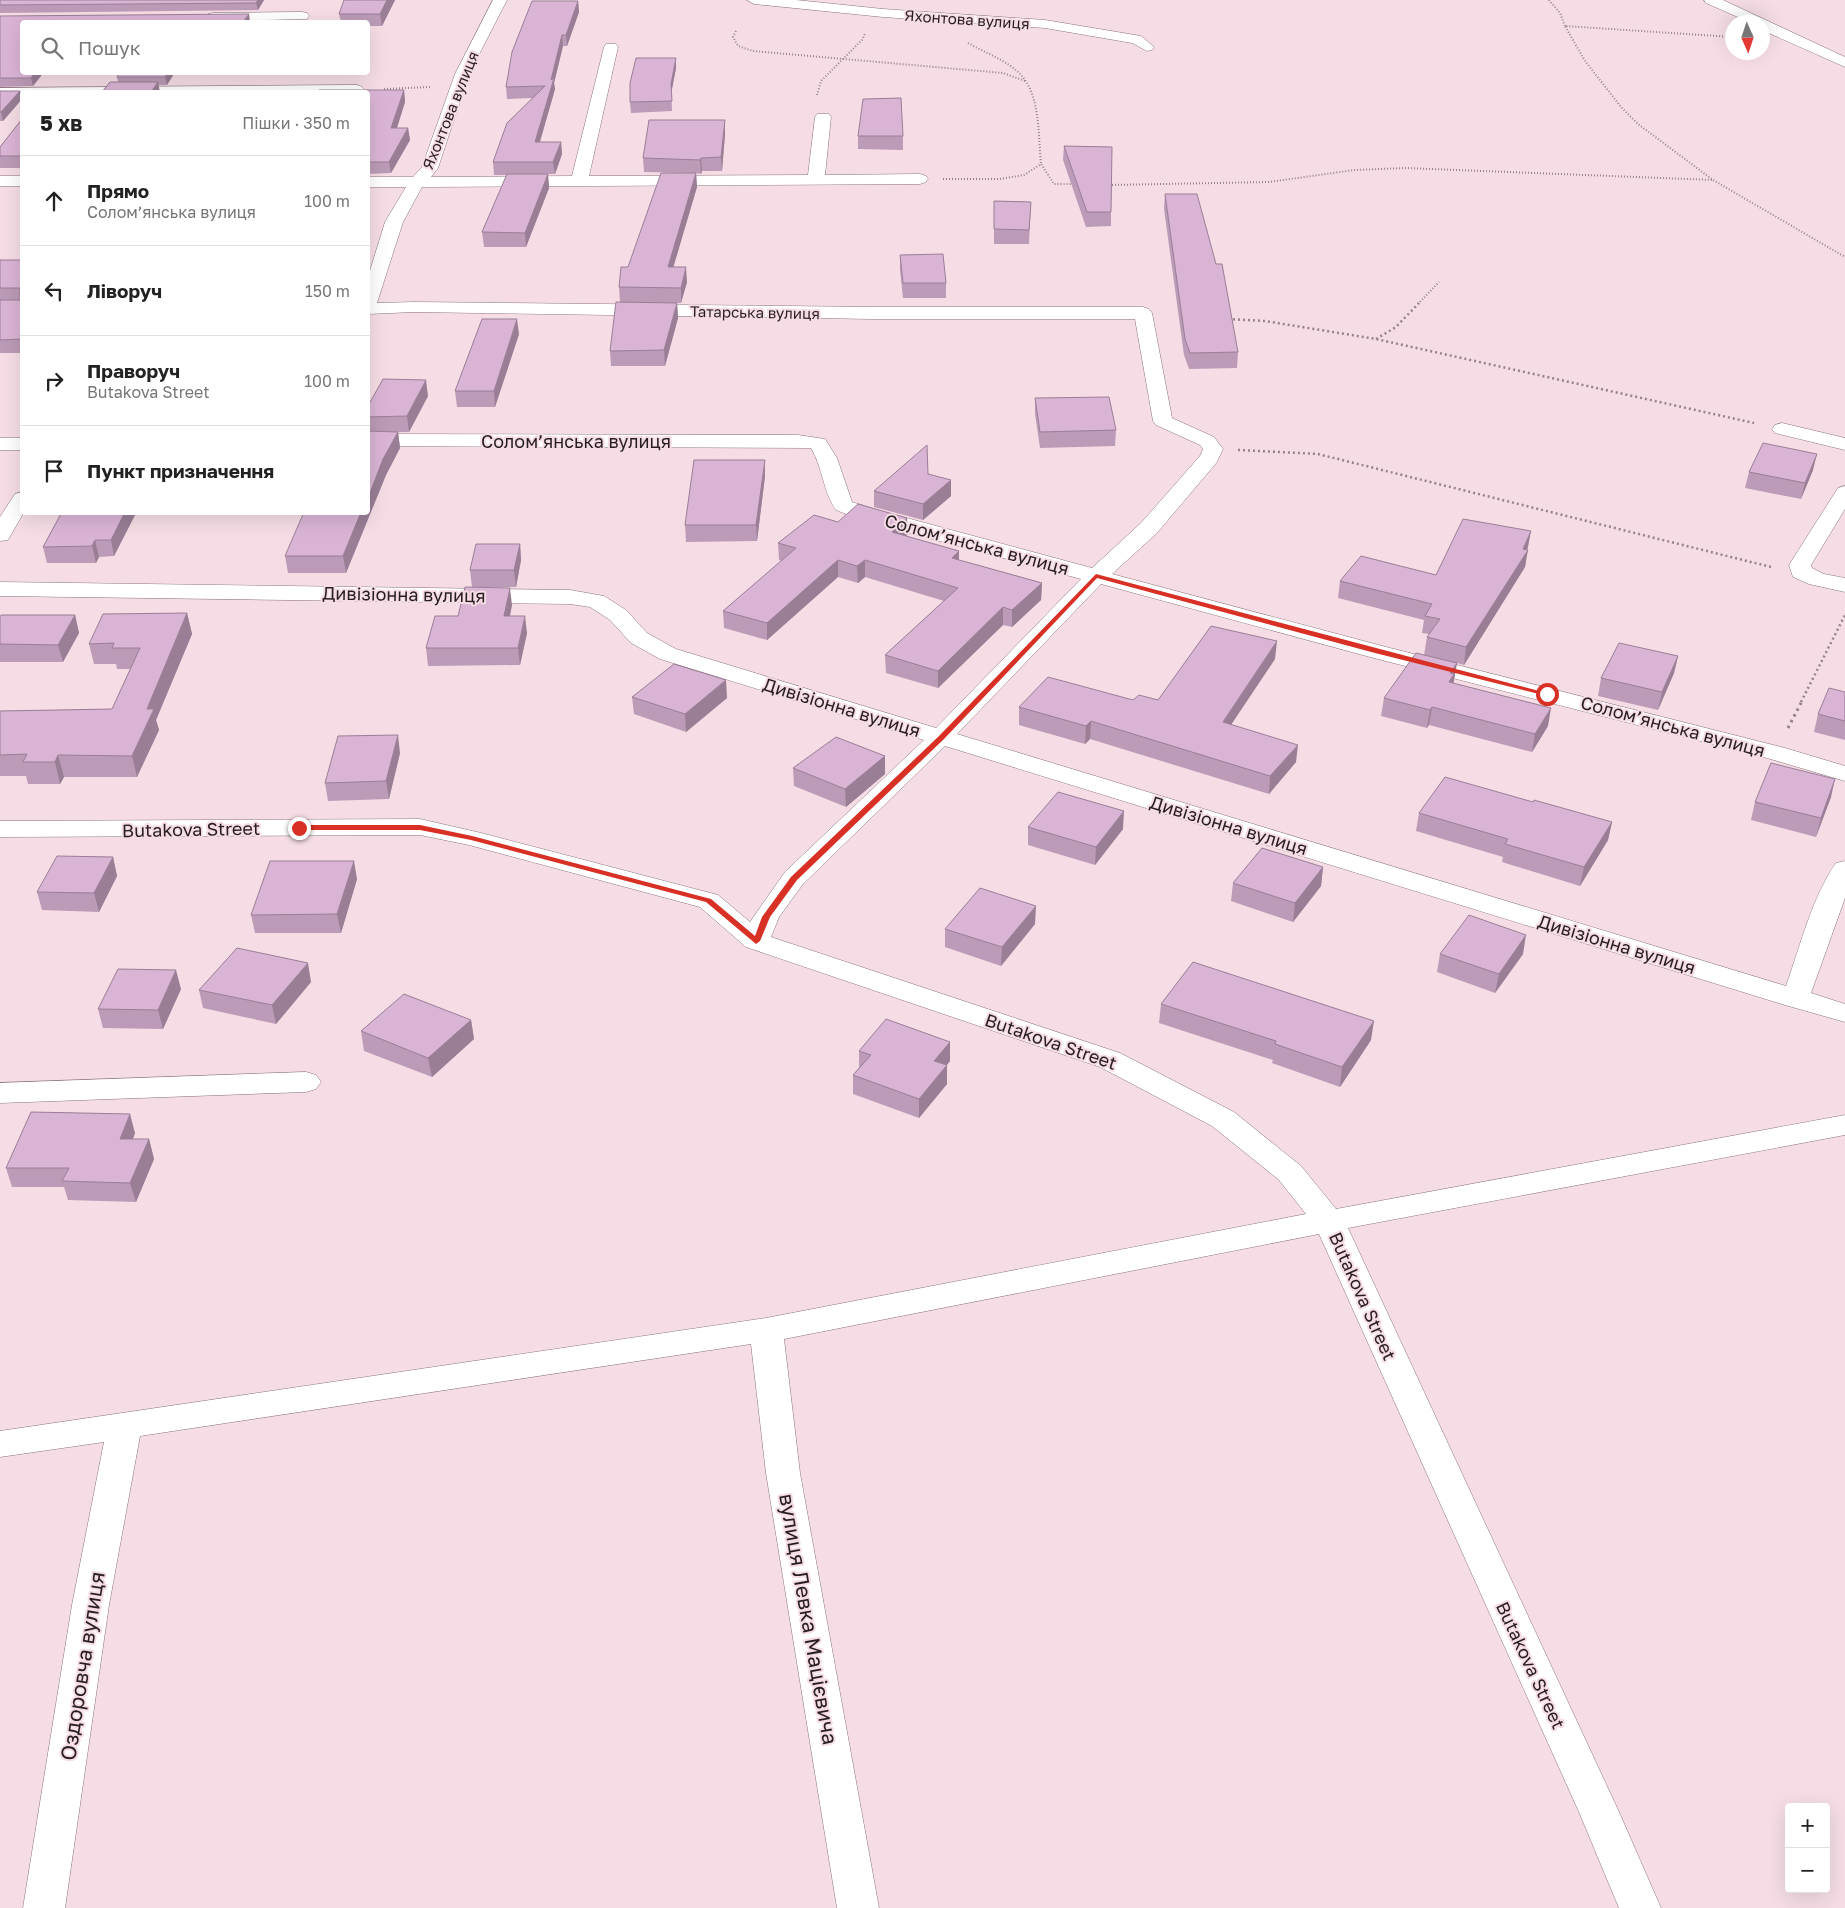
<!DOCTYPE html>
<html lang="uk">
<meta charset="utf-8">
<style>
:root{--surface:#fff;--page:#f2f2f2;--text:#222;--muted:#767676;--line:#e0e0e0}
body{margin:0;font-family:"Golos Text",sans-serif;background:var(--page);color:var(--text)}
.controls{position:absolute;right:15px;bottom:15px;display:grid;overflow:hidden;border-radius:5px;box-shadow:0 5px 20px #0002}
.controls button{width:45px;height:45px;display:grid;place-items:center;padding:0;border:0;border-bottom:1px solid var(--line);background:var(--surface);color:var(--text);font:25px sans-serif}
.compass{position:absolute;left:1725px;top:15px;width:45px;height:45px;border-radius:50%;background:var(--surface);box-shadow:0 5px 20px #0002;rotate:177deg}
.stop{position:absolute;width:15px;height:15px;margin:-11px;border:4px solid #d93025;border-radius:50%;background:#fff}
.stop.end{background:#d93025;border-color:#fff;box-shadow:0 1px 5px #0008}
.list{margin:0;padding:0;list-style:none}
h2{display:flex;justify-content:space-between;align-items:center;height:65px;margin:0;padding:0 20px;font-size:21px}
h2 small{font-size:16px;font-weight:400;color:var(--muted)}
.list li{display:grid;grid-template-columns:32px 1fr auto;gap:15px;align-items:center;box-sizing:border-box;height:90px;padding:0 20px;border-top:1px solid var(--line)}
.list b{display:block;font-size:19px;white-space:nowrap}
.list p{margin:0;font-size:16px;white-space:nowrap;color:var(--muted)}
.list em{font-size:16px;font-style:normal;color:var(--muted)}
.icon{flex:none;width:28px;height:28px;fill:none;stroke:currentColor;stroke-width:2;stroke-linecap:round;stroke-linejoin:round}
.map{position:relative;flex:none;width:1845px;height:1908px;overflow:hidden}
.search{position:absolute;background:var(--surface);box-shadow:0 5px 20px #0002;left:20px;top:20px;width:350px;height:55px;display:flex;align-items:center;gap:12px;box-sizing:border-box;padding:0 18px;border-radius:5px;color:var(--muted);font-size:19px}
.panel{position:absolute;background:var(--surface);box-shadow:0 5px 20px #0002;left:20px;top:90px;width:350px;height:425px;border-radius:5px}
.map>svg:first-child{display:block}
</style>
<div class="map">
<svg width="1845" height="1908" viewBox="0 0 1845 1908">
<rect width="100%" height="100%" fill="#f6dde5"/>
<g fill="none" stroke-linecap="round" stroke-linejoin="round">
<g stroke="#8a747b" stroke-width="1">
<path id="minor" d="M493 0H507L469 74 438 168 431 177 572 176 604 47 606 44H616L618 47 589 176 808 175 815 117 817 114H829L831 117 825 175 920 174 926 176 928 179 926 182 920 184 422 187 403 222 377 303 414 302 874 307H1143L1149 309 1152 313 1172 418 1214 437 1223 449 1217 462 1157 533 1112 574 1386 647 1785 748 1845 766V781L1767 758 1370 657 1101 584 957 734 1786 986C1800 947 1812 897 1836 863L1845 861V898L1811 993 1845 1004V1022L1785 1005 945 746 803 884 779 917 771 937 1120 1053 1234 1112 1301 1166 1336 1209 1845 1115V1135L1348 1228 1619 1812 1661 1908H1619L1579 1812 1319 1234 784 1339 800 1473 879 1908H837L766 1473 751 1344 140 1436 109 1605 65 1908H23L72 1605 104 1442 0 1457V1431L766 1318 1306 1214 1279 1180 1212 1126 1100 1067 746 947 700 907 469 845 420 835 0 837V821L420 819 481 833 718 895 750 922 785 872 924 740 660 659 631 643 610 620 590 607 570 604 0 596V582L570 590 604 596 626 610 647 633 676 649 936 728 1081 579 861 520 836 510C823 492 823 468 811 448L368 446V434L798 435 825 439 837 458 852 502 877 510 1092 568 1141 523 1200 456 1203 449 1200 445 1156 425 1153 421 1135 319H874L414 312 368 314V277L385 222 406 187H368V177H413L422 167 455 74Z
M747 0H796L883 9 1045 20 1141 36 1154 47 1152 50 1147 51 1132 43 1045 28 883 17 754 4Z
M1704 0H1723L1845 57V67L1762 30V22H1749L1706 3Z
M302 12 307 13 309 16 307 19 213 21 208 20 206 17 208 14 213 13Z
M357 85 362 87 365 90 363 92H22V97L0 98V88Z
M0 176H22V186H0Z
M1782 423 1845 438V450L1775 433 1772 429 1775 425Z
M0 438H22V450H0Z
M1845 486V509L1811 565 1812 568 1824 574 1845 578V592L1809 584 1793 577 1789 565 1838 488Z
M22 492 24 512 8 540 0 541V517L15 494Z
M306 1072 316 1075 321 1082 316 1089 306 1092 0 1103V1083Z"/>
</g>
<path stroke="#948388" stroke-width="2" stroke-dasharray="1 2" stroke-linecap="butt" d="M1549 0 1560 13 1565 26
M736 31 733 37 738 46 753 51 1003 73 1025 81
M1732 37 1565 26 1585 61 1621 107 1638 124 1713 180 1845 257
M968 43C985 53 1007 60 1021 75 1041 97 1038 137 1041 164
M384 89 430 87
M817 95 821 81 862 40 865 34
M943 179H1000L1024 175 1041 164 1054 184H1075
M1109 185 1269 182 1354 170 1406 168 1713 180
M1418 304 1439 282"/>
<path stroke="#948388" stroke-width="2.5" stroke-dasharray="2 3" stroke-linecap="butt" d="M1228 319 1265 321 1376 339 1754 423
M1376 339 1396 327 1419 303
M1238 450 1318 454 1771 567
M1801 702 1845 615"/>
<path stroke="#948388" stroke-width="3" stroke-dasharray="2.5 4" stroke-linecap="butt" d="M1788 728 1802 701"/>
<use href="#minor" fill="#fff" fill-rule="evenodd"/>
</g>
<path fill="#bb9bb7" d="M0 0H264L258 10 0 13Z
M395 0 382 26H368V22H341L339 14Z
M578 1 579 12 567 46H563L554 83 555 89 540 142H561L562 154 555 174H548L549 188 526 247H484L482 232 507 175H494L493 162 532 98 507 99 506 87Z
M0 16 250 21V22H22V72H44L33 86 0 87Z
M676 58V68L671 94 672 111 631 113 630 102Z
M120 72H175L167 85H159L118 82 117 77Z
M404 90 405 102 397 128H408L410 140 391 173 368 174V92Z
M0 91H20L22 99 3 121H0Z
M22 119V168H0V147Z
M725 120V134L722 171H702L701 174 696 173 697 187 673 267 687 282 681 303H677L678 318 665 366H611L610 351 620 302 619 287 628 267 690 173 644 172 643 158Z
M858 136H903V150L858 149Z
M1064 146 1111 212V226L1086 227 1063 160Z
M1165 194 1238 352 1237 368 1189 369 1184 355 1164 209Z
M994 201 1031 202 1029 244H994Z
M900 255 946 283V298H903L900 270Z
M0 260H22V353H0Z
M519 334 495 407H457L455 391Z
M428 396 409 432H398L400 448 386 475 346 573H288L285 556 368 512V406Z
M1035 398 1116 430 1115 446 1040 448 1035 414Z
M1813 470 1801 499 1745 488 1749 472Z
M928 474 951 480V496L923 520 874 507V491Z
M765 476 757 541 686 542 685 525Z
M62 512H135V515L114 556 99 557 96 563H47L43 547Z
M907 518 908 534 906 536 959 560 1042 583 1041 600 1012 627 1003 625 938 688 886 673 885 655 944 601 865 577 858 583 838 577 767 640 724 628 723 611 782 561 779 560 778 543 838 522Z
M520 544 521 560 516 587H472L470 570Z
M1528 547 1527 550 1525 567 1464 665 1457 663 1453 683 1548 726 1532 752 1429 725 1427 728 1381 716 1384 698 1424 655 1427 637 1429 634 1422 633 1424 620 1338 598 1340 581 1436 575Z
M512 605 510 616 527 633 520 665 428 666 426 648 458 616Z
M187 613 192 634 156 720 159 730 137 777H64L60 784H28L26 776H0V711L112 709 130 669H117L116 664H94L89 644Z
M75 615 79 633 63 662H0V617Z
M1678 656 1674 673 1658 710 1598 696 1601 678Z
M1275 659 1231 724 1296 762 1269 794 1090 739 1085 744 1019 725V707L1133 700H1158Z
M1845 692V740L1814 732 1818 714Z
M632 697 727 698 686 732 634 714Z
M400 753 389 799 328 801 325 783Z
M885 756V774L846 807 794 786 793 768Z
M1831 797 1816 837 1751 820 1755 802Z
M1533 802 1612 822 1608 840 1580 886 1502 862 1503 857 1416 831 1419 813Z
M1028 827 1123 829 1095 865 1028 845Z
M113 857 117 876 99 912 42 910 37 892Z
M1323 867 1321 886 1293 922 1231 901 1233 883Z
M357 879 341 933H255L251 915Z
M1035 924 1001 966 945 947V929Z
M1440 954H1523L1495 993 1437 972Z
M311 982 276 1024 203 1008 199 990Z
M181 989 163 1029 103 1028 98 1009Z
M1161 1004 1371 1040 1340 1087 1272 1063 1273 1060 1159 1023Z
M471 1020 474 1039 432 1077 364 1051 361 1031Z
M859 1051 950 1061 947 1065V1084L919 1118 853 1094V1075L859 1068Z
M135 1133 133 1139H149L154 1159 136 1202 68 1200 64 1187H12L6 1168Z"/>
<path fill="#997e95" d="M258 0H264L258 10 256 3Z
M387 0H395L382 26 380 14Z
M578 1 579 12 567 46 566 35Z
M249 14 250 21V22H243Z
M562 35 563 46 554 83 555 89 536 155 535 142Z
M676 58V68L671 94 672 111 671 84Z
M35 72H44L33 86 31 78Z
M168 72H175L167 85 165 77Z
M158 82 160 92H151Z
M404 90 405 102 393 140 391 128Z
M20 91 22 99 3 121 1 112Z
M725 120V134L722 171 721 157Z
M408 128 410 140 391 173 389 162Z
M561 142 562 154 555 174 553 162Z
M701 158 702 171 701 174 700 160Z
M696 173 697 187 669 282 668 267Z
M548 174 549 188 526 247 525 233Z
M686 267 687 282 681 303V288Z
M677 303 678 318 665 366 664 350Z
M517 319 519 334 495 407 494 391Z
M426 380 428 396 409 432 407 416Z
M398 432 400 448 386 475 346 573 343 556 361 512H368V498L383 459Z
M1817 454 1813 470 1801 499 1805 483Z
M765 460V476L757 541 756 525Z
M951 480V496L923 520V504Z
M125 512H135V515L114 556 111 540Z
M907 518 908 534 892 549V532Z
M1531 531 1528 547 1524 556 1528 550 1525 567 1464 665 1466 647 1523 549Z
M95 540 99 557 96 563 92 546Z
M520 544 521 560 516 587 514 570Z
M959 551V568L952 558Z
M838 560V577L767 640V623Z
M865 560V577L858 583 857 566Z
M1042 583 1041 600 1012 627V610Z
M510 588 512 605 506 633 504 616Z
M1003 607V625L938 688V671Z
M187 613 192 634 156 720 159 730 137 777 132 756 147 709Z
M75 615 79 633 63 662 58 645Z
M525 616 527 633 520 665 518 648Z
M1277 641 1275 659 1221 740 1223 722Z
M1678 656 1674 673 1658 710 1662 692Z
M1457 663 1452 692 1446 700 1450 673Z
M726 680 727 698 686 732 685 714Z
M1432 707 1429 725 1427 728 1430 710Z
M1551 708 1548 726 1532 752 1535 734Z
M1091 721 1090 739 1085 744 1086 726Z
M398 735 400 753 389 799 386 781Z
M1298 745 1296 762 1269 794 1270 776Z
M58 755 64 777 60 784 55 762Z
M885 756V774L846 807 845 789Z
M1835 779 1831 797 1816 837 1821 818Z
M1124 811 1123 829 1095 865 1096 847Z
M1612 822 1608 840 1580 886 1584 867Z
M113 857 117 876 99 912 94 893Z
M354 861 357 879 341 933 337 914Z
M1323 867 1321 886 1293 922 1295 903Z
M1036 906 1035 924 1001 966 1002 947Z
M1526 935 1523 954 1495 993 1499 974Z
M308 963 311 982 276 1024 272 1005Z
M176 970 181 989 163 1029 158 1010Z
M471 1020 474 1039 432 1077 428 1058Z
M1374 1021 1371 1040 1340 1087 1342 1067Z
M950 1042V1061L934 1080V1061Z
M947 1065V1084L919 1118V1099Z
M130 1114 135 1133 125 1158 120 1139Z
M149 1139 154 1159 136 1202 130 1183Z"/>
<path fill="#dab4d5" stroke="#997e95" d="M0 0H258L256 3 0 5Z
M344 0H387L380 14H339Z
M532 1H578L566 35H562L551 80 554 78 535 142H561L553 162H493L507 123 545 86 506 87 512 52Z
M249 14 243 22H22V72H35L31 78H0V16Z
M636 58H676L671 84 672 101 630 102V83Z
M120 72H168L165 77H117Z
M110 82H158L151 92H102Z
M319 90H404L391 128H408L389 162H368V92H318Z
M0 91H20L1 112H0Z
M901 98 903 136H858L863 99Z
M22 119V156H0V147Z
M649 120H725L721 157 701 158 700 160 643 158Z
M1064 146 1112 147 1111 212H1087Z
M661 173H696L668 267H686L681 288 619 287 621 267H628Z
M507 174H548L525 233 482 232Z
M1165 194H1197L1216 264H1222L1238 352 1190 353 1185 339Z
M994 201 1031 202 1029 230 994 229Z
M943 254 946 283H903L900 255Z
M0 260H22V339L0 340V300H20V288H0Z
M616 302 677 303 664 350 610 351Z
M482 319H517L494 391H455Z
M383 379 426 380 407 416 368 417V406Z
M1109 397 1116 430 1040 432 1035 398Z
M368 431 398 432 383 459 368 498Z
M1763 443 1817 454 1805 483 1749 472Z
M927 445 928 474 951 480 923 504 874 491Z
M694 460H765L756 525H685Z
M858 504 907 518 892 532 959 551 952 558 1042 583 1012 610 1003 607 938 671 885 655 958 588 865 560 857 566 838 560 767 623 723 611 796 548 778 543 814 515 838 522Z
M62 512H125L111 540H95L92 546 43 547Z
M304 512H361L343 556H285Z
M1463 519 1531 531 1523 549 1528 550 1466 647 1427 637 1440 619 1425 616 1432 604 1340 581 1361 556 1436 575Z
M476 544H520L514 570H470Z
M465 587 510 588 504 616H525L518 648H426L435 616H458Z
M187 613 147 709H154L132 756 58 755 55 762H23L27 754 0 755V711L112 709 140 648H112L114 643 89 644 103 614Z
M1 615H75L58 645 0 644V617Z
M1211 626 1277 641 1223 722 1298 745 1270 776 1091 721 1086 726 1019 707 1048 677 1133 700 1139 695 1158 700Z
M1619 643 1678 656 1662 692 1601 678Z
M1416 653 1457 663 1450 673 1454 674 1449 682 1551 708 1535 734 1432 707 1430 710 1384 698Z
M674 664 726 680 685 714 632 697Z
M1829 688 1845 692V721L1818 714Z
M398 735 386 781 325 783 338 736Z
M836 737 885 756 845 789 793 768Z
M1771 763 1835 779 1821 818 1755 802Z
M1445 777 1533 802 1534 800 1612 822 1584 867 1505 844 1508 839 1419 813Z
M1058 792 1124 811 1096 847 1028 827Z
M1262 848 1323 867 1295 903 1233 883Z
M57 856 113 857 94 893 37 892Z
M270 861H354L337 914 251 915Z
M980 888 1036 906 1002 947 945 929Z
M1469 915 1526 935 1499 974 1440 954Z
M237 948 308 963 272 1005 199 990Z
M1193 962 1374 1021 1342 1067 1275 1044 1276 1041 1161 1004Z
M118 969 176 970 158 1010 98 1009Z
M404 994 471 1020 428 1058 361 1031Z
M886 1019 950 1042 934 1061 947 1065 919 1099 853 1075 871 1055 859 1051Z
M31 1112 130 1114 120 1139H149L130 1183 62 1181 69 1168H6Z"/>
<path fill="#d93025" d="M1096 574 1551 694 1547 696 1375 653 1097 578 944 739 797 880 770 917 760 941 756 944 706 902 471 840 420 830H299L296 828 299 825H420L472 836 711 899 755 936 762 917 791 877 939 736Z"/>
<g text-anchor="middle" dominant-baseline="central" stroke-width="4" stroke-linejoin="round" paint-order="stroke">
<g font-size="15" fill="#271e21" stroke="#f6dde5">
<text transform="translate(967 19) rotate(4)">Яхонтова вулиця</text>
<text transform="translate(450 110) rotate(-68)">Яхонтова вулиця</text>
<text transform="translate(755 312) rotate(1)">Татарська вулиця</text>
</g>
<g font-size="18" fill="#271e21" stroke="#f6dde5">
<text x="576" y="441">Соломʼянська вулиця</text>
<text transform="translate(977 544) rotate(15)">Соломʼянська вулиця</text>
<text transform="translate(404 594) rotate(1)">Дивізіонна вулиця</text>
<text transform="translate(842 707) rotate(17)">Дивізіонна вулиця</text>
<text transform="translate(1673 726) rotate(15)">Соломʼянська вулиця</text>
<text transform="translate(1229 825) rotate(17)">Дивізіонна вулиця</text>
<text transform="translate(191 829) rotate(-1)">Butakova Street</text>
<text transform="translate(1617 944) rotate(17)">Дивізіонна вулиця</text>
<text transform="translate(1051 1041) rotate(19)">Butakova Street</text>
<text transform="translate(1363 1296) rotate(66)">Butakova Street</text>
<text transform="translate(1531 1665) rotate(65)">Butakova Street</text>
</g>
<g font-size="21" fill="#271e21" stroke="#f6dde5">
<text transform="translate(809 1619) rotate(80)">вулиця Левка Мацієвича</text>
<text transform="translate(82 1666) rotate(-81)">Оздоровча вулиця</text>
</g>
</g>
</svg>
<div class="controls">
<button>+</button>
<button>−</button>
</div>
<svg class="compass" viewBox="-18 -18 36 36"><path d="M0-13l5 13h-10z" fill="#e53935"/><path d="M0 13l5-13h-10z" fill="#767676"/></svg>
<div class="stop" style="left:1547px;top:694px"></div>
<div class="stop end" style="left:299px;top:828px"></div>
<div class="search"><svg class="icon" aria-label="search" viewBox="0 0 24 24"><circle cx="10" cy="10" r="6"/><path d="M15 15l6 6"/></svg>Пошук</div>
<section class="panel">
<h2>5 хв<small>Пішки · 350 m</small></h2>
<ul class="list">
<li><svg class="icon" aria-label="ahead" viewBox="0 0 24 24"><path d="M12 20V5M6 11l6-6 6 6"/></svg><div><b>Прямо</b><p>Соломʼянська вулиця</p></div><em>100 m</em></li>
<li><svg class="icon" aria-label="left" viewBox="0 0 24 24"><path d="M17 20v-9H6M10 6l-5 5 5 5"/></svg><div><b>Ліворуч</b></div><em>150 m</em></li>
<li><svg class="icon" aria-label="right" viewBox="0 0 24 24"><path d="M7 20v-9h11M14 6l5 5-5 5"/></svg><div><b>Праворуч</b><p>Butakova Street</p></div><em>100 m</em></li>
<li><svg class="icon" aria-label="arrive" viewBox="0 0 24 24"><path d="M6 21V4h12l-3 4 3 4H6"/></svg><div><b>Пункт призначення</b></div></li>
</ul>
</section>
</div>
